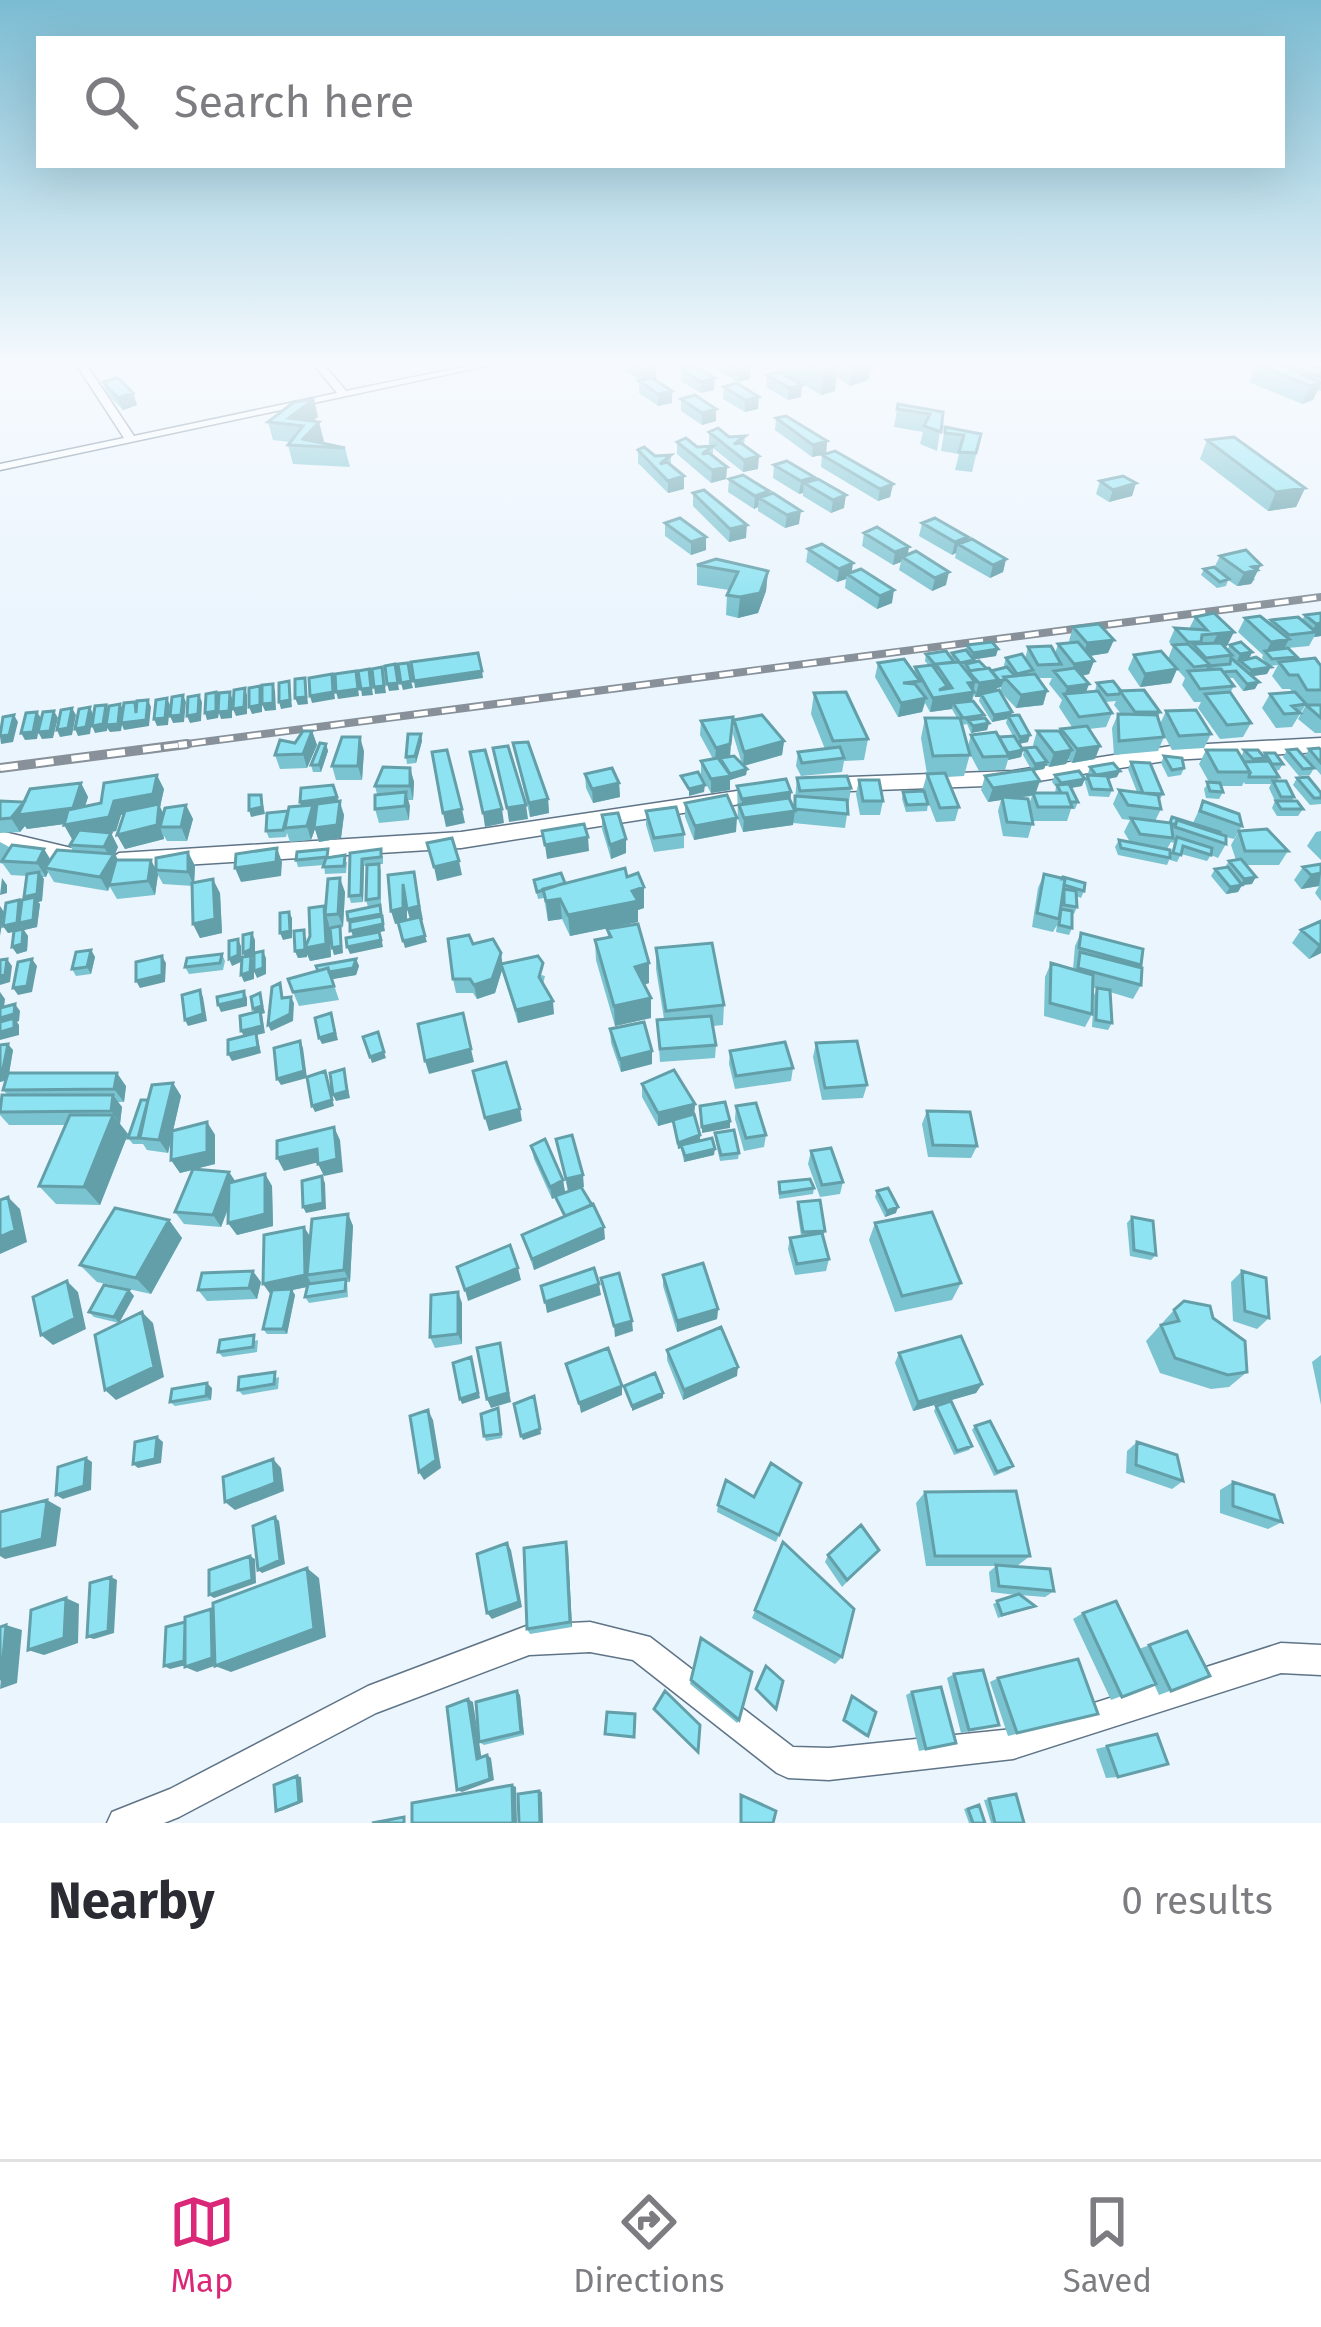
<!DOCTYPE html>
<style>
:root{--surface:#fff;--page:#f2f2f3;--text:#2b2b33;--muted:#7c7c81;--line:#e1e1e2;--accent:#db2777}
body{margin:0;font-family:"Fira Sans",sans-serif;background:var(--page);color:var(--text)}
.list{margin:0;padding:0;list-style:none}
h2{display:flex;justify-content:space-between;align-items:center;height:156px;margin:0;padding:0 48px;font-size:51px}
h2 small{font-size:39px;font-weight:400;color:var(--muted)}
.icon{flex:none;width:66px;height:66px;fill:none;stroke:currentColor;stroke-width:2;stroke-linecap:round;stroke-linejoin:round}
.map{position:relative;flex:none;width:1321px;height:1823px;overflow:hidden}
.search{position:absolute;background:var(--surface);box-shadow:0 12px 48px #0002;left:36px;right:36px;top:36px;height:132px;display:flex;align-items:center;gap:30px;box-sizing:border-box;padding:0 42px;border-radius:0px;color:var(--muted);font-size:45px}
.sheet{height:336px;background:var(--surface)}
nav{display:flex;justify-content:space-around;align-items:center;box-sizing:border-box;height:168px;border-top:3px solid var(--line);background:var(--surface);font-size:33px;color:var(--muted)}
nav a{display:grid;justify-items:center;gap:6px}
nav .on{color:var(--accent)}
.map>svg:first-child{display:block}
</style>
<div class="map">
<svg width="1321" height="1823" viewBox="0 0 1321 1823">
<rect width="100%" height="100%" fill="#ebf5fd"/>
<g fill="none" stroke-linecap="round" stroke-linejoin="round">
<g stroke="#5f7487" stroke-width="3">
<path id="minor" d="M74 361H84L134 436 337 393 311 361H321L346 391 492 361H510L0 470V464L124 438Z
M590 1622 650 1637 793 1747 829 1748 1013 1729 1281 1643 1321 1645V1675L1281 1673 1013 1759 829 1780 788 1778 777 1773 633 1660 590 1652 529 1655 376 1713 179 1817 164 1823H107L112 1812 170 1789 368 1686 529 1625Z"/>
</g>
<g stroke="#5f7487" stroke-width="3">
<path id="tertiary" d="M1321 738V752L1171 760 1013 785 822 792 811 785 822 778 1013 771 1171 746Z
M764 787 775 794 772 799 461 848 119 869 108 861 119 853 461 832Z
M0 831 84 851 95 859 84 867 0 847Z"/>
</g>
<use href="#minor" fill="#fff" fill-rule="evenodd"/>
<use href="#tertiary" fill="#fff" fill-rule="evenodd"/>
<g stroke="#889199" stroke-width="8">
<path id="rail-far1" d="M164 747 1321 597"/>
</g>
<g stroke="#889199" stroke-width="10">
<path id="rail" d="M0 768 187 744"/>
</g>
<use href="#rail-far1" stroke="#fff" stroke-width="4.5" stroke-dasharray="14" stroke-linecap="butt"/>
<use href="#rail" stroke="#fff" stroke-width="6" stroke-dasharray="18" stroke-linecap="butt"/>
</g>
<path fill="#7ac3d0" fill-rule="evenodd" d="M624 361H646L656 367V379H655L672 391V403L658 406 639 393V381H641L624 370Z
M668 361H697V367L715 378 714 390 701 393 681 381V369Z
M718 361H740L751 367 750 379 738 382 717 370Z
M764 361H872L868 380 850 386 836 376 835 391 821 395Z
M1287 363 1321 369V391L1318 390 1313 400 1302 404 1249 382 1256 364 1285 366Z
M767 375 802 385 801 397 788 400 766 387Z
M103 382 133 393 137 405 123 410 107 394Z
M724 387 758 409 745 412 723 399Z
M681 399 716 409V421L702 425 681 411Z
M898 404 943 412 937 451 920 444 923 432 894 427Z
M318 417 312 421 324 441 321 443 345 448 350 467 293 464 288 445 290 442 273 440 268 422Z
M776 418 827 441 826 454 812 457 775 430Z
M945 427 981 434 972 472 955 470 959 454 941 451Z
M709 432 729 437 745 436 744 445 758 469 743 472 713 448V456L727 467 726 479 711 483 677 454V442L697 447 711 446 709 444Z
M1207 440 1305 488 1296 507 1268 511 1200 459Z
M638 450 655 456 671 455V465L684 489 668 493 638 463Z
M822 455 893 484 890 497 878 501 821 467Z
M774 465 814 477 813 480 844 508 831 513 803 496V493L799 494 773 478Z
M729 479 769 494 799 524 785 528 758 511V507L754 509 728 492Z
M1100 481 1136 483 1132 496 1109 502 1096 494Z
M693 493 746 538 729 542 693 506Z
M665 523 706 550 691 555 665 536Z
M922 523 968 537 967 541 1006 559 1003 572 990 578 955 558 956 553 952 555 919 536Z
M864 533 908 555 946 585 932 591 899 570 901 562 893 565 862 546Z
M808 549 852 572 892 603 877 609 845 588 846 579 837 582 806 562Z
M1220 556 1255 579 1251 584 1237 586 1228 580 1226 586 1217 588 1201 575 1204 569 1214 568Z
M697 565 768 571 766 591 758 613 738 618 726 615 727 595 729 590 697 585Z
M1214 613 1227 646 1224 647 1227 650 1230 645 1252 652 1249 659 1267 674 1252 676 1255 689 1243 691 1233 678H1228L1234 686 1230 693 1251 723 1243 737 1220 739 1198 708 1201 702H1194L1182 685 1185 678 1168 659 1173 646 1169 642 1175 628 1189 629 1195 617Z
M1321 613V636L1314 637 1309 646 1288 648 1297 657 1295 660 1321 666V705L1306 704 1292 727 1276 728 1262 708 1270 694 1292 692 1290 689H1282L1272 676 1278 665 1269 666 1262 658 1263 655 1238 632 1245 618 1269 624 1271 620H1302L1305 615Z
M1073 627 1108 653 1090 656 1094 661 1089 674 1082 676 1086 692 1095 691 1097 683 1121 691 1160 712 1158 717 1160 724 1166 711 1211 734 1204 748 1172 750 1162 731 1164 737 1158 751 1114 755 1112 728 1118 714H1121L1114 705 1116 701 1105 702 1112 713 1106 727 1089 729 1100 746 1095 759 1072 763 1068 759 1066 764 1049 767 1046 763 1044 769 1033 771 1036 793H1055L1056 787 1052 782 1055 775 1082 786 1071 788 1078 802 1075 809H1071L1067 821H1033L1028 838 1003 836 998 811 1001 800 988 802 981 790 985 776 1031 769 1023 755 1025 748 1034 747 1033 745 1037 731 1060 733 1061 729 1072 727 1059 707 1062 700 1049 684 1052 678H1038L1047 691 1043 705 1016 708 1000 691 1001 687 997 688 996 691 1028 742 1019 744 1023 750 1021 757 1008 760 1005 770 979 771 970 754 964 776 947 777 959 807 955 821 936 822 923 788 927 774 921 738 925 718H957L952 709 930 712 925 703 922 712 898 717 875 677 878 663 914 673 915 667 929 666 925 661 926 654 951 658 952 653 966 650 967 645 996 656 974 659V662L991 671 1005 667 1004 665 1006 658 1025 659 1028 647 1055 654 1058 644 1071 643 1069 641ZM974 695 975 697H980L979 701 992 722 1007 719 1006 723 1013 736 971 735 968 746 962 725 967 724 971 733 987 730 989 723 983 718 972 701ZM1032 796 1029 804 1017 798Z
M1134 655 1177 669 1171 683 1140 687 1128 669Z
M814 693 868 739 864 760 844 761 842 772 801 776 796 766 798 752 825 749 811 714Z
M1306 705H1321V733H1315L1298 719Z
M734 720 784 741 782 755 744 766 747 769 746 775 730 780V790L711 793 701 775V761L713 759 700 735 701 721 730 757 742 764 733 734Z
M312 731 317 745 307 768 280 769 275 755Z
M421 734 422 741 416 763 407 764 406 757Z
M513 743 548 799 549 813 530 817Z
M326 744 328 751 321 772H313L311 765Z
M1309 749 1321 750V775L1305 756Z
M1206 750 1241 757 1244 750 1263 756 1265 753 1283 764 1279 770 1275 771 1279 777 1277 781 1294 797 1292 801 1303 809 1298 816H1277L1272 808 1275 801 1269 788 1271 784H1245L1244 782 1242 786H1221L1223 792 1219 799 1206 798 1204 789 1209 782 1199 764Z
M1287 750 1314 768 1310 775 1299 776 1283 757Z
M364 751 362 780H336L332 766Z
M1164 756 1184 768 1181 775 1168 777 1161 763Z
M1131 762 1163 794 1159 801 1161 809 1155 821 1169 823 1172 817 1193 823 1203 801 1242 826 1234 839 1226 837V844L1218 858 1211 855 1207 861 1181 854 1177 862 1170 860 1174 843 1171 842 1167 849 1170 858 1167 865 1118 855 1115 847 1119 840 1130 842 1124 832 1130 820 1122 819 1113 804 1119 790 1137 792 1128 769Z
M1090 767 1117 777 1108 779 1112 790 1109 797 1089 796 1085 782Z
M410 768 414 782 413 800H408L409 820 379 823 375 809 377 794 375 786Z
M585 774 619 783 620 797 593 803 586 788Z
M797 778 851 788 845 828 793 823V825L743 832 738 819 737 786 791 792 790 801 794 809Z
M1297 778 1321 793V804L1310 805 1293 785Z
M859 780 883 801 880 815H860L856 794Z
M81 783 88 797 85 806 164 789 160 807 163 814 186 805 193 819 187 841H167L164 836V839L125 849 117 835 124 814 121 815 116 831 107 833H111L118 847 115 854 118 860H151L156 870 188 852 195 866 194 883 220 893 222 933 200 938 193 924V886L163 884 158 875 155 895 117 899 110 887 108 891 54 882 48 872 46 877H43L42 901 38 902 40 904 37 927 24 930 22 927 21 929H23L28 936 27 951 17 954 12 947 14 932 8 933 3 926 19 900 22 903 26 899 24 897 27 876 11 875 3 864 0 863V842L11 848 44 849 51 860 73 851 70 845 74 838 72 839 64 824 27 829 25 826 20 832 0 833V801L24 802Z
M903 792 928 804 927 811 906 812 902 799Z
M340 801 344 815 341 838 319 842 315 829 311 840 290 842 287 833 286 837 269 838 266 831 288 811 301 806 300 802Z
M685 803 736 832 694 840 685 817Z
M646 811 684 834V848L654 852 646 825Z
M602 815 626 839V853L611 859 602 829Z
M1239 831 1288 851 1279 865H1247L1252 884 1242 885 1238 892 1226 894 1211 876 1215 869 1225 867 1229 861 1236 860 1231 845Z
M1321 831V860L1307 846 1316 832Z
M350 853 383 856V864H379L381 871V905L368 907 366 900 367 866H364L363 902 351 903 349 896Z
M330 857 347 862 346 873 325 874 324 865 298 867 296 860Z
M1321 864V901L1315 893 1319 886 1301 889 1294 880 1303 867Z
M1044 874 1084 891 1081 898 1076 896 1077 907 1074 914H1072V928L1069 935 1056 932 1057 925 1053 932 1032 927 1038 888Z
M627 877 644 887V908L638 910V922L570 936 562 919 548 921 544 898 538 899 534 880 565 883Z
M345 892 343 927 340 928 343 953 334 955 329 925 331 957 310 961 307 954V957L298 958 295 951 306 937 307 943 326 911Z
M1321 921V953L1309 959 1292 943 1301 930Z
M607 929 649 983 644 985 651 1018 615 1026 596 960 595 940 608 937Z
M1081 933 1141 965 1139 968 1141 985 1133 999 1110 992 1112 1023 1108 1030 1092 1027 1094 995 1097 989 1093 987 1092 1014 1085 1027 1044 1016 1045 977 1051 963 1073 969 1075 946Z
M473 944 503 964 545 976 543 984 554 1014 518 1023 502 970 495 993 477 999 473 993H456L453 979Z
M656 948 724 1005 723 1025 713 1026 716 1045 715 1058 660 1062 657 1020 664 1019 656 969Z
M91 950 95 957 91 974 76 976 72 969Z
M222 954 225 961 223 970 189 974 185 967Z
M356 959 359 966 356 975 332 979 339 1000 299 1006 293 992 318 971Z
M610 1029 652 1051V1064L621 1072 611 1043Z
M816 1043 867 1085 863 1098 822 1100 813 1057Z
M0 1045 13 1050 9 1073 126 1086 124 1102H118L122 1107 120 1124 128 1134 100 1205 56 1204 39 1186 66 1125H9L0 1115V1103L8 1095 3 1090 6 1080 0 1082Z
M730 1051 793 1068 791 1081 735 1089 729 1064Z
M173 1083 181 1096 173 1130 207 1122 215 1135V1164L194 1169 229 1172 235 1181 265 1174 272 1186 273 1226 237 1235 228 1223 229 1207 221 1227 184 1224 175 1212 193 1170 180 1173 171 1160 172 1137 168 1153 147 1150 143 1144H133L128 1138 148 1100Z
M642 1084 695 1104 694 1115 700 1141 714 1155 684 1162 681 1148 678 1149 673 1122 658 1126 642 1097Z
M736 1106 766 1135 764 1147 744 1151 735 1119Z
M927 1111 977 1146 971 1158 928 1157 922 1124Z
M715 1133 739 1153 738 1159 720 1161 715 1139Z
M556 1139 584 1187H582L592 1205 605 1239 534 1270 522 1235 564 1217 556 1197 552 1199 534 1159 531 1146 563 1180 565 1192 568 1191Z
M811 1151 843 1182 840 1194 820 1197 808 1164Z
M779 1182 814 1188 813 1194 779 1199Z
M877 1191 896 1213 885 1217 875 1197Z
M798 1202 825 1231 823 1237 829 1259 826 1271 795 1275 788 1249 790 1238 801 1236 797 1208Z
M348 1214 353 1226 350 1282H347L348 1297 309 1303 305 1297 307 1287 292 1290 295 1295 287 1334H267L263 1329 304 1227 310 1237Z
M1132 1217 1156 1255 1151 1260 1130 1256 1127 1223Z
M169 1220 182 1238 151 1294 97 1282 80 1265Z
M875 1223 961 1283 952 1300 895 1312 869 1240Z
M1242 1271 1269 1318 1257 1329 1233 1321 1231 1282Z
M663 1275 718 1309 717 1319 677 1332 663 1286Z
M261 1282 257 1299 207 1301 198 1290Z
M129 1290 134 1296 119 1323 94 1317 89 1312Z
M462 1303V1344L435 1348 430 1337Z
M1174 1310 1247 1372 1229 1387 1211 1389 1160 1373 1146 1341Z
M258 1340 257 1352 223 1357 218 1352Z
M667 1350 737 1376 683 1400 667 1360Z
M899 1353 982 1384 976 1393 913 1411 895 1363Z
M1321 1355V1405L1312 1362Z
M279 1377 278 1389 243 1395 238 1390Z
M212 1388 211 1400 175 1406 170 1402Z
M936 1406 972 1446 969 1450 954 1455 934 1411Z
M499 1413 502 1438 486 1441 484 1436Z
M975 1426 1013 1466 1009 1470 994 1476 972 1430Z
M1137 1442 1183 1481 1172 1489 1126 1473 1127 1451Z
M1233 1482 1282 1522 1268 1529 1220 1513V1490Z
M801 1483 776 1542 717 1512 718 1505 754 1497Z
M925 1492 1030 1556 1017 1566H1004L1054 1591 1045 1597 1020 1595 1035 1606 998 1618 993 1604 1016 1595 991 1592 989 1572 996 1566H926L916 1503Z
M566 1542 568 1549 572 1627 530 1634 527 1629Z
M783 1542 842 1657 835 1664 752 1618Z
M879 1550 842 1587 825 1562 828 1555Z
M1083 1613 1139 1649 1187 1631 1210 1676 1159 1695 1154 1684 1111 1700 1073 1619Z
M701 1638 739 1720 737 1723 690 1684Z
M954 1674 999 1725 961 1733 947 1678Z
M998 1678 1087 1717 1008 1736 990 1682Z
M912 1692 956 1743 919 1751 906 1695Z
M520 1695 524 1735 484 1745 479 1742Z
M852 1696 868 1736 866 1737 842 1721Z
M1157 1734 1118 1777 1106 1778 1096 1749Z
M1016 1794 1024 1823H991L984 1800Z
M979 1805 985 1823H969L964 1809Z"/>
<path fill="#639fa9" d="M600 361H613V363L600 366Z
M684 361H697V368L684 371Z
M858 361H872L870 374 868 380 850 386 853 363Z
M656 367V379L643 382V371Z
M751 367 750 379 738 382V371Z
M837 368 835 391 821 395 824 371Z
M715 378 714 390 701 393V382Z
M1321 383 1313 400 1302 404 1310 386Z
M802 385 801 397 788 400 789 388Z
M672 391V403L658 406V394Z
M133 393 137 405 123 410 118 398Z
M759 397 758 409 745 412V400Z
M314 399 318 417 304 428 303 426 289 418Z
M716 409V421L702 425V413Z
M319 422 324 441 318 447 303 439Z
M827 441 826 454 812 457 813 445Z
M759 456 758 469 743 472 744 460Z
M727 467 726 479 711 483 712 470Z
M684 476V489L668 493V481Z
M814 477 812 488 804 483 803 493 799 494 801 481Z
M1136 483 1132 496 1109 502 1113 490Z
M893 484 890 497 878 501 880 489Z
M1305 488 1296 507 1268 511 1276 492Z
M769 491 768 504 759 498 758 507 754 509 755 496Z
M846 495 844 508 831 513 833 500Z
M801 511 799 524 785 528 787 515Z
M747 525 746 538 729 542 730 529Z
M706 537V550L691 555V542Z
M968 537 965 548 958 544 956 553 952 555 955 542Z
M909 547 907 560 902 557 901 562 893 565 895 552Z
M1006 559 1003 572 990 578 993 565Z
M853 563 851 577 847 574 846 579 837 582 839 569Z
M1261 565 1251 584 1237 586 1244 573 1252 567Z
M768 571 766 591 758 613 738 618 740 597Z
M949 572 946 585 932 591 935 578Z
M894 590 892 603 877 609 880 596Z
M1321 623V636L1314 637 1316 632 1311 633 1316 624Z
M1234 632 1227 646 1210 649 1217 635Z
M1289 639 1282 653 1266 652 1271 642Z
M1114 640 1108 653 1082 657 1087 643Z
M998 649 996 656 971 660 973 653Z
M1252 652 1249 659 1237 661 1240 654Z
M1094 661 1089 674 1069 678 1074 664Z
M382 667 386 693 375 694 374 687Z
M1271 667 1267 674 1247 677 1251 670Z
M369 669 373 695 362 696 361 689Z
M1177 669 1171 683 1140 687 1145 674Z
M356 671 359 696 338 699 336 692Z
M482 671 483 678 415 688 414 681Z
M332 674 335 699 312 703 310 696Z
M305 678 308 704 298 705 295 698Z
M1004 680 1001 687 997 688 995 694H981L980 697H975L979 683Z
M289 681 292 707 281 709 279 702Z
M411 681 413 688 403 690 401 683Z
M975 682 971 706 953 703 952 709 930 712 933 698 947 686 944 697 968 683Z
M1259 682 1255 689 1243 691 1247 684Z
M398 683 399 690 389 691 387 684Z
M273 684 275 691 276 710 265 711 262 704Z
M1089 684 1084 698 1065 694 1067 687Z
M260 686 262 693V712L252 714 249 707Z
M245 688 247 695V714L236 716 233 709Z
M1047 691 1043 705 1016 708 1021 695Z
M216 692 219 699 230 692 232 698V718L221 719 219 713 218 718 207 720 205 713Z
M183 695 186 702 184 722 173 723 170 716Z
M199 695 202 702 201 721 190 723 187 716Z
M167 698 170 705 168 725 157 726 154 719Z
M926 698 922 712 898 717 901 703Z
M148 700 151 707 149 726 124 730 122 725 121 731 110 732 107 728V731L95 733 92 726 106 705 110 712 120 704 124 711Z
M90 707 93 714 90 734 78 736 75 729Z
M72 708 76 715 72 735 60 737 57 730Z
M54 711 58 718 53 738 42 739 38 732Z
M37 712 41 718 37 739 25 740 21 733Z
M1012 712 1010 719 1008 716 1007 719 992 722 994 715Z
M14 715 18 722 13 742 1 744 0 736Z
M989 723 987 730 971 733 973 726Z
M312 731 317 745 307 768 303 754Z
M732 731 730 758 715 762 716 748Z
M421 734 422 741 416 763 415 756Z
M1030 735 1028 742 1018 744 1020 737Z
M360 737 364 751 362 780 358 766Z
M784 741 782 755 743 766 744 752Z
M326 744 328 751 321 772 319 765Z
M1100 746 1095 759 1072 763 1077 749Z
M1023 750 1021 757 1008 760 1009 756 1006 754Z
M1072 750 1066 764 1049 767 1054 753Z
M1047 762 1044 769 1032 771 1035 764Z
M410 768 414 782 413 800 410 786Z
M747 769 746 775 730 780V790L711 793V779Z
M1120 771 1117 777 1093 782 1096 775Z
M157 775 164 789 160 807 166 818 160 827 164 839 125 849 117 835 159 808 121 815 116 831 72 839 64 825 114 801Z
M1085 779 1082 786 1059 790 1061 783Z
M1040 781 1035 795 988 802 993 788Z
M81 783 88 797 80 822 27 829 25 826 20 832 11 818 24 802Z
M619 783 620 797 593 803 592 789Z
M705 785 704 792 689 796V789Z
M406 792 410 806 409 820 405 806Z
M791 792 790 806 741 813 742 799Z
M261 795 265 814 251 817 249 810Z
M337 797 344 815 341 838 319 842 315 829 311 840 300 802Z
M548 799 549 813 530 817 529 803Z
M186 805 193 819 187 841 181 827Z
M526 805 528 819 509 822 507 808Z
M462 809 465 823 446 827 443 813Z
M502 809 504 823 485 827 483 813Z
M795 811 793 825 743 832 744 818Z
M737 818 736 832 694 840 695 826Z
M111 833 118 847 115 854 122 868 109 885 108 891 100 877 111 859 104 847Z
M588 837 589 851 547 859 545 845Z
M626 839V853L611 859 610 845Z
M277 848 282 862 281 876 241 882 235 868Z
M44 849 52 863 45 868 48 872 46 877 37 863Z
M188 852 195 866 194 886 188 872Z
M362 859 364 866 363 902 361 895Z
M151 860 158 874 155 895 148 881Z
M459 861 462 875 437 881 434 867Z
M39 872 44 879 42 901 38 902 40 904 37 927 24 930 22 927 21 930 8 933 3 926 19 900 24 907 29 904 24 897Z
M414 872 423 920 411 923 407 909V922L395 924 391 911 403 884Z
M1321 873 1319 886 1301 889 1311 875Z
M1256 877 1252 884 1242 885 1238 892 1226 894 1230 887 1240 885 1244 879Z
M2 878 7 885V893L0 895Z
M340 878 345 892 343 927 338 914Z
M213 879 220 893 222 933 200 938 193 924Z
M644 887V908L638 910V922L570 936 568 915Z
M560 899 562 919 548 921 546 901Z
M380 905 385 931 380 932 383 947 350 954 347 947 353 937 348 920Z
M0 906 4 912 0 936Z
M324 906 329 925 331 957 310 961 307 954V957L298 958 295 951 304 930 307 947Z
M289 912 292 918V938L283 940 280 933Z
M340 926 343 953 334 955 332 948Z
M23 929 28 936 27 951 17 954 12 947Z
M252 933 255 940V956L251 957 254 962V979L244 982 241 975 246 959 243 953Z
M425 936 427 942 405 948 403 941Z
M238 939 241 946V962L232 966 229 959Z
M1321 944V953L1309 959 1319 945Z
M91 950 95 957 91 974 87 967Z
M263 951 266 958V974L257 978 254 971Z
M501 953 503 967 495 993 477 999 474 985Z
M162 956 166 963 165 982 140 988 136 981Z
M7 959 12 966 10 982 0 985V976Z
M32 959 37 966 32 992 18 995 13 988Z
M356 959 359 966 356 975 322 981 319 974Z
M649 963V983L635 988V967Z
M200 990 203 997 207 1021 188 1026 185 1020Z
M244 991 247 998V1006L221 1012 218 1005Z
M0 992 5 999 4 1008 0 1009Z
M260 993 265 1013 262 1014 265 1033 257 1035 261 1053 232 1061 228 1054 245 1038 241 1031 256 1015 253 1009Z
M291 997 294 1003 293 1021 271 1031 268 1025Z
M651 998V1018L615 1026 614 1006Z
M553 1001 554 1014 518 1023 516 1010Z
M15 1004 20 1011 19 1021 17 1022 19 1025V1035L0 1040V1018Z
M331 1013 338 1040 322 1044 319 1038Z
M300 1041 303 1048 307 1078 281 1085 277 1079Z
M8 1044 13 1050 8 1080 0 1082V1074Z
M471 1049 474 1062 429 1074 425 1061Z
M652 1051V1064L621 1072 620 1059Z
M384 1052 386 1058 372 1063 370 1057Z
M344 1069 350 1098 336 1101 333 1095Z
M325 1071 334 1106 315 1112 312 1106Z
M117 1073 126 1086 124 1102 114 1089Z
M173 1083 181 1096 168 1153 159 1140Z
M113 1095 122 1107 120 1124 111 1111Z
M695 1104 694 1116 658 1126V1113Z
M520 1109 522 1121 489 1131 485 1118Z
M113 1115 128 1134 100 1205 84 1187Z
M730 1121V1128L702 1133V1127Z
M207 1122 215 1135V1164L180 1173 171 1160Z
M334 1127 340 1140 343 1172 324 1176 318 1164Z
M700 1135V1142L678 1149V1143Z
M317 1149 323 1161 284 1171 277 1158Z
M715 1149 714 1155 684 1162 685 1156Z
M229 1172 237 1184 221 1227 213 1215Z
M265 1174 272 1186 273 1226 237 1235 228 1223Z
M583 1175 584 1187 568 1191 566 1179Z
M322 1176 325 1183 326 1209 306 1213 303 1207Z
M563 1180 565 1192 552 1199 550 1187Z
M8 1197 20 1209 27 1242 0 1254V1237Z
M898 1207 896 1213 885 1217 887 1211Z
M348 1214 353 1226 350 1282 344 1270Z
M169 1220 182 1238 151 1294 136 1278Z
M304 1227 311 1238 307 1275 312 1286 292 1290 295 1295 287 1334 283 1329 271 1295 263 1284Z
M604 1227 605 1239 534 1270 532 1259Z
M518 1268 521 1280 468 1301 465 1290Z
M253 1271 261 1282 257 1299 249 1288Z
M67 1281 78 1292 86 1329 53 1345 41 1335Z
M599 1284 601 1295 547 1313 545 1302Z
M129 1290 134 1296 119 1323 114 1317Z
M458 1292 462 1303V1344L458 1334Z
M718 1309 717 1319 677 1332V1321Z
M142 1312 153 1323 164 1377 116 1400 105 1390Z
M632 1321 633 1331 615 1337 614 1326Z
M500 1343 511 1402 491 1408 487 1399Z
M471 1357 480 1398 462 1404 460 1399Z
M738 1367 737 1376 683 1400 684 1390Z
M207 1383 212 1388 211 1400 206 1396Z
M982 1384 976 1393 913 1411 918 1402Z
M622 1386V1395L581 1413 579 1403Z
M663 1393V1398L632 1411V1406Z
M534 1396 541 1434 523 1440 521 1436Z
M428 1410 433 1420 441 1468 424 1480 419 1472Z
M157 1437 163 1442 161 1463 138 1468 133 1464Z
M86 1458 92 1462 91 1490 63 1499 56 1495Z
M273 1459 281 1468 284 1491 235 1510 225 1502Z
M47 1500 61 1508 56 1546 5 1559 0 1556V1550Z
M275 1517 279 1521 285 1564 262 1573 258 1570Z
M566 1542 568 1549 572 1627 570 1622Z
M507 1543 511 1550 522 1607 492 1619 487 1613Z
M250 1556 255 1559 256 1583 214 1598 209 1595Z
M307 1568 319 1578 326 1637 231 1672 215 1666Z
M111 1577 117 1580 114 1633 94 1639 87 1637Z
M66 1598 79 1604 78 1643 44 1655 28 1650Z
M211 1609 221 1614 223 1663 197 1672 185 1667Z
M6 1625 22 1630 17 1683 0 1689Z
M184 1661 190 1664 170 1669 164 1666Z
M517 1691 520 1695 524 1735 521 1732Z
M468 1699 473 1702 482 1761 477 1759Z
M487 1755 491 1758 494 1780 462 1792 457 1790Z
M297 1776 301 1777 303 1802 281 1811H276Z
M512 1785 516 1787 517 1823H513Z
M539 1791 542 1792 543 1823H540Z"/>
<path fill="#8ee3f2" stroke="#639fa9" stroke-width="3" d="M628 361H646L656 367 643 371Z
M722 361H740L751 367 738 371Z
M805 361H825L837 368 824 371Z
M1295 361 1321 369V377L1287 363Z
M1256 364 1285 366 1321 383 1310 386Z
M694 366 715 378 701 382 681 369Z
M780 372 802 385 789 388 767 375Z
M118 378 133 393 118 398 103 382Z
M652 378 672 391 658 394 639 381Z
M737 383 759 397 745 400 724 387Z
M695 395 716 409 702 413 681 399Z
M314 399 289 418 319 422 303 439 345 448 288 445 303 426 268 422 294 402Z
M898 404 943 412 941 432 924 426 930 414 897 409Z
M786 416 827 441 813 445 776 418Z
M945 427 981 434 976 453 959 452 964 435 945 433Z
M718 428 729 437 745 436 734 444 741 443 759 456 744 460 709 432Z
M1234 437 1305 488 1276 492 1207 440Z
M686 438 697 447 713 446 702 454 709 453 727 467 712 470 677 442Z
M644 447 655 456 671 455 660 464 667 462 684 476 668 481 638 450Z
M835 451 893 484 880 489 822 455Z
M787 461 814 477 801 481 774 465Z
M743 475 769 491 755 496 729 479Z
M1123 476 1136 483 1113 490 1100 481Z
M818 479 846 495 833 500 804 483Z
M704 490 747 525 730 529 693 493Z
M773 493 801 511 787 515 759 498Z
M680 518 706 537 691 542 665 523Z
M935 518 968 537 955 542 922 523Z
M877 527 909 547 895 552 864 533Z
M972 539 1006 559 993 565 958 544Z
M822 544 853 563 839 569 808 549Z
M1246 550 1261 565 1252 567 1257 570 1244 573 1220 556Z
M916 551 949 572 935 578 902 557Z
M716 559 768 571 760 593 740 597 727 595 738 572 697 565Z
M1214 567 1229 579 1220 582 1204 569Z
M861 569 894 590 880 596 847 574Z
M1214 613 1234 632 1202 635 1201 642H1188L1175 628 1207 630 1195 617Z
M1321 613V623L1316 624 1305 615Z
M1260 616 1289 639 1271 642 1245 618Z
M1298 617 1316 632 1289 635 1271 620Z
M1099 624 1114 640 1087 643 1073 627Z
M992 642 998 649 973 653 967 645Z
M1078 642 1094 661 1074 664 1058 644Z
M1241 642 1252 652 1240 654 1230 645Z
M1221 643 1232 655 1206 658 1193 644Z
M1188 644 1210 665 1194 667 1173 645Z
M1051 646 1061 664 1038 665 1028 647Z
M1288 648 1297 657 1272 659 1265 651Z
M966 650 974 660 960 663 952 653Z
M946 651 954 662 936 664V666L926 654Z
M1161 651 1177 669 1145 674 1134 655Z
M478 653 482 671 414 681 411 662Z
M1022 654 1033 670 1017 674 1006 658Z
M1256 657 1271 667 1251 670 1240 661Z
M1231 658 1259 682 1247 684 1236 671 1223 672 1221 669H1208L1209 666 1230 664Z
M1315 658 1321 666V690H1307L1298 675H1289L1279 662Z
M904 659 920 681 903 683 915 684 926 698 901 703 878 663Z
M979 661 986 668 970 671 966 664Z
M959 662 975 682 968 683 974 692 933 698 915 667 932 665 947 686 939 690 952 688 936 664Z
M408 663 411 681 401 683 398 664Z
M395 664 398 683 387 684 385 666Z
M382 667 384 686 374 687 372 669Z
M1007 667 1015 676 1004 677V680L999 681 991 671Z
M989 668 999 680 979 683 968 671Z
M1075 668 1089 684 1067 687 1054 671Z
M369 669 371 688 361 689 358 671Z
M1221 669 1234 686 1200 689 1188 671Z
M356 671 358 689 336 692 335 674Z
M332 674 333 692 310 696 309 678Z
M1035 674 1047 691 1021 695 1004 677Z
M305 678 306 697 295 698V679Z
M289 681 290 700 279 702V683Z
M1113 681 1121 691 1119 694 1107 695 1097 683Z
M273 684V703L262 704V685Z
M260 686V705L249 707V688Z
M245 688 244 707 233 709 234 690Z
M999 690 1012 712 994 715 981 694Z
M1144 690 1160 712H1135L1120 691Z
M1098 691 1112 713 1079 717 1064 694Z
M216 692V711L205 713 206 694Z
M230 692 229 711 218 712 219 693Z
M846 692 868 739 833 741 814 693Z
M1230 692 1251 723 1227 725 1205 694Z
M1295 692 1306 704 1292 706 1300 713 1284 714 1270 694Z
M183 695 181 715 170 716 172 697Z
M199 695 198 714 187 716 188 697Z
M167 698 165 718 154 719 156 700Z
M148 700 146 720 121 723 124 703 135 702 136 713 137 701Z
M973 701 984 715 963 718 953 703Z
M120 704 118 724 106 725 109 706Z
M106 705 103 724 92 726 95 706Z
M1306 705H1321V718Z
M90 707 86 727 75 729 79 709Z
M72 708 68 728 57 730 61 710Z
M1196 710 1211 734 1179 736 1166 711Z
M54 711 50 731 38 732 43 712Z
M37 712 33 732 21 733 26 713Z
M1118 714 1157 715 1164 737 1119 741Z
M14 715 9 735 0 736 3 717Z
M762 715 784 741 744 752 734 720Z
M1019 715 1030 735 1020 737 1008 716Z
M733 717 730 744 716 748 701 721Z
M925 718H960L970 755 933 756Z
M985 718 989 723 973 726 968 720Z
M1087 726 1100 746 1077 749 1061 729Z
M303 731H312L303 754 275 755 280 740 295 743Z
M1037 731H1059L1072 750 1054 753Z
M996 732 1009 756 983 757 971 735Z
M408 734H421L415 756 406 757Z
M1014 736 1023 750 1008 753 999 737Z
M342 737H360L358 766H332Z
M528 742 548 799 529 803 513 743Z
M320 743 326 744 319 765H311Z
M508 746 526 805 507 808 493 748Z
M840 747 844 758 802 763 798 752Z
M1036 747 1047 762 1035 764 1025 748Z
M1319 748 1321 750V763L1309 749Z
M1297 749 1314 768 1303 769 1287 750Z
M447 750 462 809 443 813 432 752Z
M485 750 502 809 483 813 470 752Z
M1206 750H1237L1250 772H1218Z
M1244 750H1258L1265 758 1253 759Z
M1265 753H1275L1283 764H1272Z
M734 756 747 769 730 774 720 758Z
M1164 756 1182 758 1184 768 1172 770Z
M718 758 731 776 711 779 701 761Z
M1269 761 1279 777H1249L1250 772 1244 762Z
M1131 762 1150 763 1163 794 1143 793Z
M1113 763 1120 771 1096 775 1090 767Z
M383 767 410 768V786H375Z
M612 768 619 783 592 789 585 774Z
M1032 769 1040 781 993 788 985 776Z
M1079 771 1085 779 1061 783 1055 775Z
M698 772 705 785 689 789 681 776Z
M945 773 959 807 940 808 927 774Z
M157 775 153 794 114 801 109 817 64 825 68 810 101 803 104 783Z
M1087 775 1107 776 1112 790 1092 789Z
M847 776 851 788 800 791 797 778Z
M1308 777 1321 793V798H1314L1297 778Z
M786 779 791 792 742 799 737 786Z
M859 780H879L883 801H863Z
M1273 781H1286L1294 797H1281Z
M1207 782 1220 783 1223 792 1210 791Z
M81 783 73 808 18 815 30 789Z
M1069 784 1078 802H1070L1067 793H1061L1057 785Z
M333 785 337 797 300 802 301 788Z
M1119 790 1158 795 1161 809 1128 805Z
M924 791 928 804 907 805 903 792Z
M406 792 405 806 375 809V795Z
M1033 793H1067L1072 807H1038Z
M249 795H261L262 807 249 810Z
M727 795 737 818 695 826 685 803Z
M795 796 847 800 848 814 795 809Z
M1002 797 1028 799 1033 824 1007 822Z
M789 798 795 811 744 818 739 805Z
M0 801 24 802 11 818 0 819Z
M340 801 337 825 314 828 317 804Z
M1203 801 1239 814 1242 826 1200 811Z
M1276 801H1297L1303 809H1281Z
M159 804 157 825 117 835 125 811Z
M186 805 181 827H160L165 808Z
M313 805 307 826 285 828 289 807Z
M676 807 684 834 654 838 646 811Z
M288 811 283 830 266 831 267 813Z
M618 813 626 839 610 845 602 815Z
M1172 817 1220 832V834L1177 820 1175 825 1170 823Z
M1131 818 1171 823 1173 838 1140 834Z
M1177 820 1226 836V844L1175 827Z
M584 824 588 837 545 845 542 831Z
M1267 829 1288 851H1245L1239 831Z
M79 830 111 833 104 847 70 845Z
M1177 837 1212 848 1211 855 1183 846 1181 855 1173 853Z
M452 838 459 861 434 867 427 843Z
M1119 840 1170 850V858L1121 848Z
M12 845 44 849 37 863 2 861Z
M277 848 276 862 235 868 236 854Z
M328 849 327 857 296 860 297 852Z
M381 849V857L362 859 361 895 349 896 350 853Z
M57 850 114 854 100 877 45 868Z
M188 852V872L156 870V858Z
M345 855 344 866 323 867 326 858Z
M1241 859 1256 877 1244 879 1229 861Z
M116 860H151L148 881 109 885Z
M379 864V898L366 900 367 865Z
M1321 864V873L1311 875 1303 867Z
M1228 867 1242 885 1230 887 1215 869Z
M625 868 627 877 638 873 644 887 632 891 638 901 568 915 560 899 546 901 543 889Z
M39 872 37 894 24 897 27 874Z
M414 872 419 906 407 909 403 884V908L391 911 388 875Z
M561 873 565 883 537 892 534 880Z
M1044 874 1065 879 1059 919 1037 913Z
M1063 877 1085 883 1084 891 1064 885 1065 879H1062Z
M340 878 338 914 325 915 328 879Z
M213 879 215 919 193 924 192 883Z
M1064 889 1076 891 1077 907 1064 905Z
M35 897 33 920 19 923 22 900Z
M19 900 17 923 3 926 6 903Z
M380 905 381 914 348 920 347 912Z
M324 906 326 944 305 948 310 936 309 908Z
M1061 909 1072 911V928L1059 925Z
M289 912 290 931 280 933V913Z
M382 916 383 924 350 931V922Z
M420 917 425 936 403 941 398 922Z
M1321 921V944L1319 945 1301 930Z
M638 924 649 963 635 967 651 998 614 1006 595 940 611 937 607 929Z
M340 926 341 946 332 948 330 928Z
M23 929 22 944 12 947 14 931Z
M304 930 305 950 295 951 294 931Z
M379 932 381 940 347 947 346 938Z
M252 933 251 949 243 953V935Z
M1081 933 1143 949 1141 965 1079 948Z
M469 935 473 944 493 939 501 953 492 979 474 985 470 979H453L448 939Z
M238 939V955L229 959V941Z
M712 943 724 1005 666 1011 656 948Z
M91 950 87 967 72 969 76 952Z
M263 951V968L254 971V953Z
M1080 952 1142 968 1141 985 1078 968Z
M222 954 220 963 185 967 187 958Z
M162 956V975L136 981V962Z
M251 956 250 972 241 975 242 957Z
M538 956 543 963 539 977 553 1001 516 1010 501 964Z
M7 959 5 975 0 976V960Z
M32 959 27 986 13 988 18 962Z
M356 959 353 968 329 972 328 968 318 971 316 966Z
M1051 963 1093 975 1092 1014 1050 1003Z
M328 968 334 986 293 992 288 979Z
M280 983 282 998 291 997 290 1014 268 1025 272 987Z
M1097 988 1110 990 1112 1023 1096 1020Z
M200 990 203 1014 185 1020 182 995Z
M244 991V999L218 1005 217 997Z
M260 993 262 1006 253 1009 251 997Z
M15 1004 14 1014 0 1018V1008Z
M260 1011 262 1026 241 1031 240 1016Z
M331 1013 335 1033 319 1038 315 1018Z
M463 1013 471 1049 425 1061 418 1024Z
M711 1016 716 1045 660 1049 657 1020Z
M14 1018V1028L0 1032V1022Z
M644 1022 652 1051 620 1059 610 1029Z
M378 1032 384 1052 370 1057 363 1037Z
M256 1033 258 1047 228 1054V1040Z
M300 1041 304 1071 277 1079 274 1048Z
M857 1041 867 1085 825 1088 816 1043Z
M785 1042 793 1068 736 1076 730 1051Z
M8 1044 2 1073 0 1074V1045Z
M506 1062 520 1109 485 1118 473 1071Z
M344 1069 347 1091 333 1095 330 1073Z
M674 1070 695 1104 658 1113 642 1084Z
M325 1071 332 1100 312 1106 307 1077Z
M8 1073H117L114 1089 3 1090Z
M173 1083 159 1140 138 1138 152 1085Z
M2 1095H113L111 1111 0 1112Z
M141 1100H148L140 1138H128Z
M725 1102 730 1121 702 1127 700 1106Z
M756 1103 766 1135 746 1138 736 1106Z
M927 1111 970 1112 977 1146 933 1145Z
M694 1114 700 1135 678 1143 673 1120Z
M70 1115H113L84 1187 39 1186Z
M207 1122V1152L171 1160 172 1131Z
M334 1127 337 1159 318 1164 317 1149 277 1158V1141Z
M734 1130 739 1153 721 1155 715 1133Z
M572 1135 583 1175 566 1179 556 1139Z
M712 1138 715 1149 685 1156 681 1145Z
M545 1139 563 1180 550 1187 531 1146Z
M831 1148 843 1182 822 1185 811 1151Z
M193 1169 229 1172 213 1215 175 1212Z
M265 1174V1214L228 1223 229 1183Z
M322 1176 323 1203 303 1207 302 1181Z
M810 1179 814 1188 780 1193 779 1182Z
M581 1187 592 1205 565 1216 555 1196Z
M888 1188 898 1207 887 1211 877 1191Z
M8 1197 15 1230 0 1237V1200Z
M820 1200 825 1231 803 1232 798 1202Z
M593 1204 604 1227 532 1259 522 1235Z
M115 1208 169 1220 136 1278 80 1265Z
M932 1212 961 1283 902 1296 875 1223Z
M348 1214 344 1270 307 1275 312 1219Z
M1132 1217 1153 1221 1156 1255 1134 1250Z
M304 1227 305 1275 263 1284 264 1235Z
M822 1233 829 1259 797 1264 790 1238Z
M510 1245 518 1268 465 1290 457 1267Z
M703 1263 718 1309 677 1321 663 1275Z
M594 1268 599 1284 545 1302 541 1286Z
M253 1271 249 1288 198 1290 202 1273Z
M1242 1271 1266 1278 1269 1318 1245 1311Z
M619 1273 632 1321 614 1326 601 1278Z
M346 1279 345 1291 305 1297 308 1284Z
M67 1281 75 1318 41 1335 33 1297Z
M104 1285 129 1290 114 1317 89 1312Z
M292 1289 283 1329H263L272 1290Z
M458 1292V1334L430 1337 431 1295Z
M1184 1301 1210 1306 1213 1318 1245 1341 1247 1372 1228 1375 1175 1358 1161 1325 1179 1321 1174 1310Z
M142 1312 154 1367 105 1390 95 1335Z
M721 1327 738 1367 684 1390 667 1350Z
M254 1335 253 1347 218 1352 220 1340Z
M961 1336 982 1384 918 1402 899 1353Z
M500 1343 508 1393 487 1399 477 1348Z
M608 1348 622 1386 579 1403 566 1364Z
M471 1357 478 1393 460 1399 453 1363Z
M275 1372 274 1384 238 1390 239 1377Z
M655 1373 663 1393 632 1406 624 1386Z
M207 1383 206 1396 170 1402 172 1389Z
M534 1396 540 1429 521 1436 514 1404Z
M951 1401 972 1446 957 1451 936 1406Z
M498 1408 501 1434 484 1436 481 1414Z
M428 1410 436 1460 419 1472 410 1416Z
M990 1421 1013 1466 997 1472 975 1426Z
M157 1437 155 1459 133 1464 135 1442Z
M1137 1442 1177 1455 1183 1481 1136 1465Z
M86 1458 84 1486 56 1495 58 1467Z
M273 1459 275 1483 225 1502 223 1477Z
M771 1463 801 1483 779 1535 718 1505 726 1480 754 1497Z
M1233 1482 1274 1495 1282 1522 1233 1506Z
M1016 1491 1030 1556H935L925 1492Z
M47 1500 42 1539 0 1550V1512Z
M275 1517 280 1560 258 1570 253 1526Z
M861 1525 879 1550 847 1580 828 1555Z
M566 1542 570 1622 527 1629 524 1548Z
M783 1542 854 1609 842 1657 755 1610Z
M507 1543 519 1602 487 1613 477 1554Z
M250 1556 252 1580 209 1595V1570Z
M996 1565 1050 1569 1054 1591 999 1586Z
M307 1568 314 1629 215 1666 213 1603Z
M111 1577 108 1631 87 1637 90 1583Z
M1019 1594 1035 1606 1002 1615 997 1601Z
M66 1598 64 1638 28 1650 31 1610Z
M1116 1601 1156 1684 1122 1697 1083 1613Z
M211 1609 212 1658 185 1667V1617Z
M185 1622 184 1661 164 1666 166 1627Z
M6 1625 1 1679H0V1627Z
M1187 1631 1210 1676 1171 1691 1149 1645Z
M701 1638 752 1672 739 1720 691 1680Z
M1078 1659 1098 1714 1017 1733 998 1678Z
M766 1666 783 1681 776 1709 756 1689Z
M983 1670 999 1725 969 1730 954 1674Z
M941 1687 956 1743 926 1749 912 1692Z
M517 1691 521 1732 479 1742 476 1702Z
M665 1691 700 1725 698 1752 654 1709Z
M852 1696 876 1712 868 1736 844 1720Z
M468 1699 477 1759 487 1755 490 1779 457 1790 447 1707Z
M607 1712 635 1714 634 1737 605 1734Z
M1157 1734 1168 1764 1118 1777 1107 1746Z
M297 1776 299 1802 276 1811 274 1785Z
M512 1785 513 1823H412V1803Z
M539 1791 540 1823H519L518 1794Z
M1016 1794 1024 1823H995L989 1799Z
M741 1795 776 1811 773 1823H741Z
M979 1805 985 1823H973L968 1809Z
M404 1817V1823H372Z"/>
<linearGradient id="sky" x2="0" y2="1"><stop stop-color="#7bbcd3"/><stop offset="0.59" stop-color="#f6fafe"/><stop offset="1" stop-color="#f6fafe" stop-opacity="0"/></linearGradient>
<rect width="1321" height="616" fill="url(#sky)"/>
</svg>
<div class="search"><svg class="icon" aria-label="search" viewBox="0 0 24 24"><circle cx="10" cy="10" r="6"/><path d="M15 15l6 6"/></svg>Search here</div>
</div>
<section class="sheet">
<h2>Nearby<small>0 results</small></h2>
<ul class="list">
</ul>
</section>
<nav>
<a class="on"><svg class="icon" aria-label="map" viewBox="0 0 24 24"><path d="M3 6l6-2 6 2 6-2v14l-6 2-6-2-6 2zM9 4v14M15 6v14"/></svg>Map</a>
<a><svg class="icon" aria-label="directions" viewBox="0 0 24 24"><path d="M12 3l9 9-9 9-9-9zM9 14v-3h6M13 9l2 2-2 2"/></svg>Directions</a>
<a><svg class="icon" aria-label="saved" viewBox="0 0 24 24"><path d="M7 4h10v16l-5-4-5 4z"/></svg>Saved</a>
</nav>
